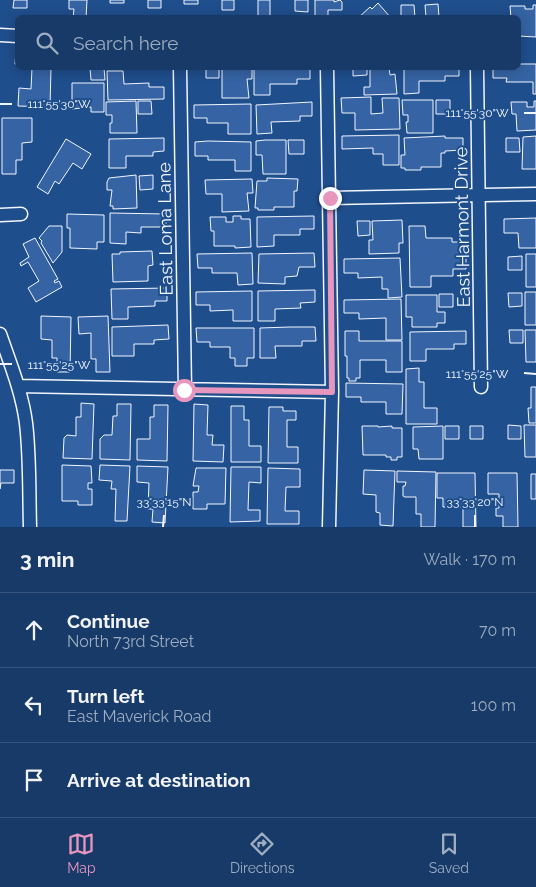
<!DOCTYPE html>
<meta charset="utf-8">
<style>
:root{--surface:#173a69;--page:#20416f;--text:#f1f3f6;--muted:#9eadc0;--line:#36547d;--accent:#e797bd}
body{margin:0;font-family:Raleway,sans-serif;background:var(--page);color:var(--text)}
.stop{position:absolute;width:15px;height:15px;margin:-11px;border:4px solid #e797bd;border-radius:50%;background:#fff}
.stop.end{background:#e797bd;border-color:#fff;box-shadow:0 1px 5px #0008}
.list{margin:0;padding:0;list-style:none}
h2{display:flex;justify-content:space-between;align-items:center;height:65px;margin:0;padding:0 20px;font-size:21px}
h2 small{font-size:16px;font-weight:400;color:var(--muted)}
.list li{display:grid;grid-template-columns:32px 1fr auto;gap:15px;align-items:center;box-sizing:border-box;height:75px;padding:0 20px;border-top:1px solid var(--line)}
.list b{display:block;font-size:19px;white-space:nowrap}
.list p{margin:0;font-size:16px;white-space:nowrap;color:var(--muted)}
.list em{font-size:16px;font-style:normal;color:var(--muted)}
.icon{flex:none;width:28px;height:28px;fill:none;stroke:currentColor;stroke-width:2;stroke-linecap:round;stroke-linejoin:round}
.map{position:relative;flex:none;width:536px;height:527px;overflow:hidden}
.search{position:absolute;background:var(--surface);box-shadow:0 2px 12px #0003;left:15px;right:15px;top:15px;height:55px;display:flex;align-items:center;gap:12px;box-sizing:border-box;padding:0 18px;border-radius:8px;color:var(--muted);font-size:19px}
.sheet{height:290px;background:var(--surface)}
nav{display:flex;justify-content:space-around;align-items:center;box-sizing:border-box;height:70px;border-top:1px solid var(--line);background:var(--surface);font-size:14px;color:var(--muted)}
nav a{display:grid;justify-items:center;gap:2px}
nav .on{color:var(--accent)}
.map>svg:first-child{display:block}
</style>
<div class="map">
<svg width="536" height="527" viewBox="0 0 536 527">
<rect width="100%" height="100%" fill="#1f4e8c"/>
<path fill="#3563a3" stroke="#f2f6ff" d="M14 0H27V8H13Z
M69 0H87L86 18H73L74 9H69Z
M110 0H124V3H110Z
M148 0H161V8H148Z
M184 0H198V4H184Z
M222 0H234V10H222Z
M258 0H270V18H258Z
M295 0H308V12L295 11Z
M315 0H334V2L340 0 342 2V10H328V18H315Z
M378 3 391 18H358L370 7 372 9Z
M438 4 439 17H426L425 5Z
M401 5H414L415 18H401Z
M533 5H536V37L518 36V18H511L510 6H525V9H533Z
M16 50H18V64H15Z
M518 64H536V94H533V82H506L507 78H493V68H518Z
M32 68H51L50 107 18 106 19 88 31 89Z
M90 68H104L105 80H91Z
M206 68H219V78H206Z
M222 68H252V79H247L249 98H222Z
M254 68H310V79H297V84H270V95H254Z
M353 68H367V75L353 76Z
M370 68H389L390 75 395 74 397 94 364 95V87H370Z
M404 68H459V76H445V81H419V93L404 94Z
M107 71H123L124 84 149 83V87H164V99L108 100Z
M72 83H104V112H91V107L72 109Z
M371 97V114L383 113 382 98H399L400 129 355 130V113H342L341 98Z
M402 100H433V133H407L406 122H408V115H403Z
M436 100H450V114H436Z
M136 101 137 133H110V123H112V115H106V102Z
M138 101H151L152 114H138Z
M534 101H536V130L517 131 516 114H512L511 102H527V107H534Z
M312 102V116H300V121L271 122 272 133 257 134 256 105Z
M251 104V134H228V123H207V118H194V105Z
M2 118H32V142L22 143V160H16V174H2Z
M399 135V165H383V154H373V148L342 149V136Z
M445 136V138H463V150L445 151V153H441V167H421V170H405V168H401V155H405L404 138Z
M536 136V169H522L523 137Z
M164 138V151L153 152V156H126V168H109V139Z
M506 138H519L520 152H506Z
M66 139 91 154 82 169 73 163 59 184 55 181 48 194 37 187Z
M265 140H286V174H263L262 155H256V141Z
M288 140H304V154H289Z
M208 141 251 142V171H235V160H208V156H195V142Z
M136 175 137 208 113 209V206H110L112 190H107V182L109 178Z
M153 175V189L140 190 139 176Z
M267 178 298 179 297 191H294V207H274V210H258V208H255L257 181H267Z
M252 179 253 193H247L249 211 222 212V194H206L205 180Z
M110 213 166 214V227H141V233L126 232V244L110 243Z
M67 214 104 215V242H97V249L70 248V228H67Z
M233 216H241V219H250L251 247 235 248V246H214V231H211L210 217H226V222H233Z
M314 216V229H300V235H274V246L257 247V217Z
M536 218V248H519L518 233H504V219Z
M402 220 403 243H399V253L369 254V240H373L372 221Z
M357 221H370V235L358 236Z
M49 226H62V252L53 263 41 243 42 241 39 238Z
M409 226H425L426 238H452V242H466V269H453V276H431V287H410Z
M35 238 58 279 54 281 55 283 59 281 62 287 36 302 28 288 39 281 28 262 21 266 20 263 29 257 23 244Z
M152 251 153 265 148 266V281L113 282 112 254H120V252Z
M252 253 253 284 238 285 237 273H212V268H198L197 254Z
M314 253 315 267H299L297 276 285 277V284L258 283 259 254Z
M526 254H536V287H526Z
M522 256V270H508V257Z
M400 258 402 297 388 298V289H382V277L358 278V273H344V259Z
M167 288V301H155V306L128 307V319H112L111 289Z
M315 290V302L300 303 301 308 275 309V321H258V291Z
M252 291V321H233V310L210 311V305H196V292Z
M525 292H536V325H525Z
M508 293H522V306L509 307Z
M439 294H453V307H439Z
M406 295H437V312H445V323H437V327H412V317H406Z
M401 299 402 340H386V318L359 319V313H344V300Z
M41 316 71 317 70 372H57V358H52V340L41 339Z
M108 316 110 372H96V359H91V333L79 334 78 317Z
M168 325 169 339 154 340V344H134V356H112V327Z
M290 327H315L316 341H302V346H275L276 358H260V328Z
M196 328H254V358H247V366H235V358H230V347H210V342H197Z
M509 330H523V343H510Z
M525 330H536V362H526Z
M345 331H359V341H402V372H386V360H360V378H356V381H349V378H347V356H345Z
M466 331V344H454V349H426V361H410V332Z
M419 368V382H424V408H437V424H406V369Z
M346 383 403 384 402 414H386V402H361V397H346Z
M531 387H536V423H529L528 408H531Z
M81 403 94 404 92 459 63 458 64 438 67 435 76 436V417H81Z
M117 404H131L130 460 100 459V439L104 435H112L113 416H117Z
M194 404 208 405 207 435H213L212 445H224L223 462 193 461Z
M154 405H168L167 461 137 460V439H150V417H154Z
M231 406H244V420H249V446H261V462H231Z
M269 407H283V411H296V420H287V447H298V463H268Z
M508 425 521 426V439H508Z
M524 425H536V457H525Z
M362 426H378V427L392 426V428H402V457H397V460H391V457H386V455H363Z
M443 426V459H419L418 449H413V427Z
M445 426H459V439H445Z
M470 426H483V439H470Z
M62 465 91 466 92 483H88V489H92V505H78V501H62Z
M100 465 130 466 127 521H115L116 489H111L112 481 99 480Z
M137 466 168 467 165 523 152 522 153 509H148L149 483 137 482Z
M231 467H261V483L249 482 248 510H260V521L230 522Z
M196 468H226L225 504H207V509H193V492H198L199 486H193Z
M268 468 300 469V487H286L285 511H299V524H267Z
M0 470H14V483H1L0 489Z
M364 470 395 471 393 526 380 525V513L376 512V495L363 494Z
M397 471 436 472 435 527H421V514H416V497H405L403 496V486H405L406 482H397Z
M437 473H475L476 527H463V507H443V498H437Z
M488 473H517L518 527H503V516H496V508H499V494H488Z
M531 474H536V499H531Z"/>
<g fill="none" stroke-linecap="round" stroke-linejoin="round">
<g stroke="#f2f6ff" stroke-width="15">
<path id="minor" d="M0 35 18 36
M180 68 185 390
M327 68 332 392 329 527
M477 68 481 387
M330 198 536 194
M0 215 21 214
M0 334C10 363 22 392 26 423 30 457 29 492 30 527
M18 386 332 392"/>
</g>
<use href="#minor" stroke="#1f4e8c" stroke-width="12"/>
</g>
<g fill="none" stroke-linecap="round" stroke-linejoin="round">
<path stroke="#e797bd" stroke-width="6" d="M184 390 332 392 330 198"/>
</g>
<path fill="none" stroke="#f2f6ff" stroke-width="2" d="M0 104H12M524 113H536M0 364H12M524 373 536 374M163 527 164 515M475 527V515"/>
<g text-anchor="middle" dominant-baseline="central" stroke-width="4" stroke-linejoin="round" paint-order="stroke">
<g font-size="18" fill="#f2f6ff" stroke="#1f4e8c">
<text transform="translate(462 227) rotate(-91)">East Harmont Drive</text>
<text transform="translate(165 229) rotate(-91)">East Loma Lane</text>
</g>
</g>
<g font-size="12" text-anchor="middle" fill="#f2f6ff" stroke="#1f4e8c" stroke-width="4" stroke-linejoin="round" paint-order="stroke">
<text x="59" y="108">111°55'30"W</text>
<text x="477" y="117">111°55'30"W</text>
<text x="59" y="369">111°55'25"W</text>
<text x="477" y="378">111°55'25"W</text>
<text x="164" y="506">33°33'15"N</text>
<text x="475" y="506">33°33'20"N</text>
</g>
</svg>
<div class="stop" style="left:184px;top:390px"></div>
<div class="stop end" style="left:330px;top:198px"></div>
<div class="search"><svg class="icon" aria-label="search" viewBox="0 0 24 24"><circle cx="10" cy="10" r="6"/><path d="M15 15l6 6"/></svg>Search here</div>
</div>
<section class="sheet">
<h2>3 min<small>Walk · 170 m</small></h2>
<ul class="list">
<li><svg class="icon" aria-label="ahead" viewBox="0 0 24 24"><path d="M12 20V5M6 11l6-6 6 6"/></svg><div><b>Continue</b><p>North 73rd Street</p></div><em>70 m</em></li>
<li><svg class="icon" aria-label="left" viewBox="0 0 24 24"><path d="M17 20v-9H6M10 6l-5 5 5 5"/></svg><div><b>Turn left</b><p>East Maverick Road</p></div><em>100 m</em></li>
<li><svg class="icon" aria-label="arrive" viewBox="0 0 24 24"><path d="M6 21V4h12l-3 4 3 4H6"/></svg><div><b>Arrive at destination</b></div></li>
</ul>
</section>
<nav>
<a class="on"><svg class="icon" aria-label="map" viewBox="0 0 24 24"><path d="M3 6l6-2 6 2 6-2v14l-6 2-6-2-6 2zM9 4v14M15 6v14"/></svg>Map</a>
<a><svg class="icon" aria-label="directions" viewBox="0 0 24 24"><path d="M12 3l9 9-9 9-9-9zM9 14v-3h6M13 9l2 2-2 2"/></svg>Directions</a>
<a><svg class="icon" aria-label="saved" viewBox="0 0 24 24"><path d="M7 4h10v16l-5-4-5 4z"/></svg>Saved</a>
</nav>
